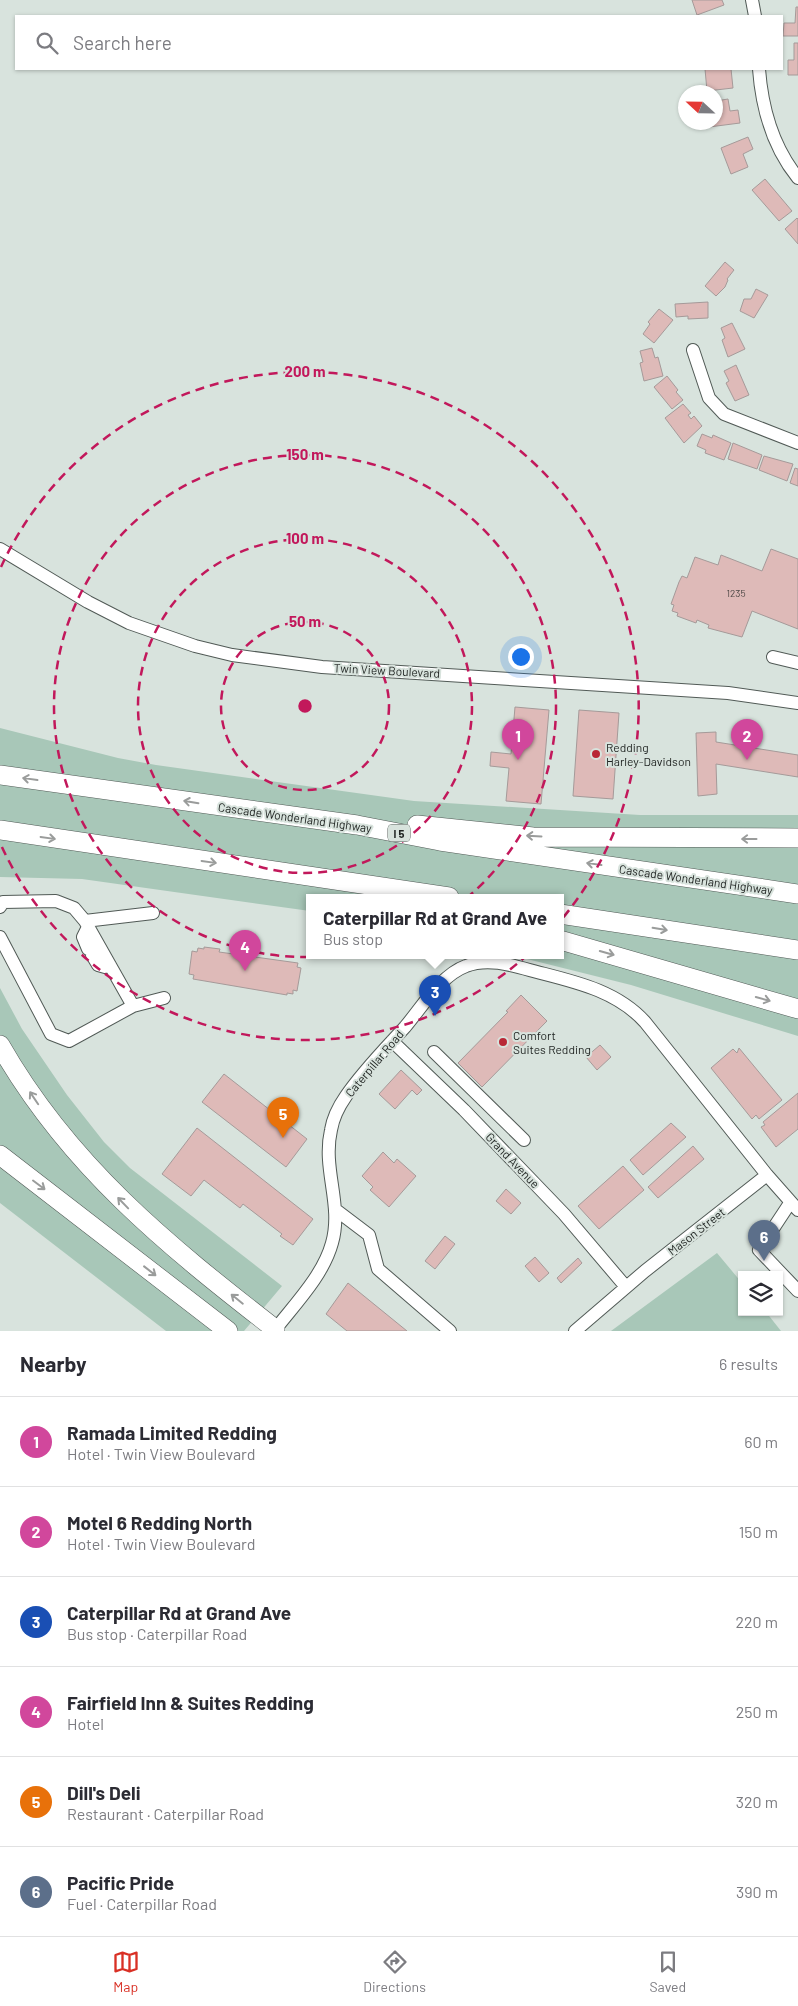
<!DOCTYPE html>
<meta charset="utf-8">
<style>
:root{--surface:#fff;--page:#f7f7f7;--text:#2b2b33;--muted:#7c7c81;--line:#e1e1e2;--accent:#d93025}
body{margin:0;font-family:Barlow,sans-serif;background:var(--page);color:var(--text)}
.controls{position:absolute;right:15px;bottom:15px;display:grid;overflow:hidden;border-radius:0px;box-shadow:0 1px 4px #0004}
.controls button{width:45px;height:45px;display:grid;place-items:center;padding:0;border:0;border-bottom:1px solid var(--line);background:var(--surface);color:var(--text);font:25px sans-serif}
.compass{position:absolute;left:678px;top:85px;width:45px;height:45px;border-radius:50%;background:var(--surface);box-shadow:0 1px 4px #0004;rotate:292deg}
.you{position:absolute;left:520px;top:656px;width:18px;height:18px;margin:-12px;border:4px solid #fff;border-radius:50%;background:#1a73e8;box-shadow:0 0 0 8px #1a73e833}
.badge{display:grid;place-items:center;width:32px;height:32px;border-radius:50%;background:var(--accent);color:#fff;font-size:16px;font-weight:700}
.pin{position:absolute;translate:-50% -41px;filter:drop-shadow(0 1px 2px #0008)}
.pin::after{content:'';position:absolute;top:26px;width:18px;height:15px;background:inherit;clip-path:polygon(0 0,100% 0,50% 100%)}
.popup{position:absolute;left:306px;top:894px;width:258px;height:65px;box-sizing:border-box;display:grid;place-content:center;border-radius:0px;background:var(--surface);filter:drop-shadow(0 1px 4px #0005);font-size:16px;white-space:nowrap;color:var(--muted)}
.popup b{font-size:19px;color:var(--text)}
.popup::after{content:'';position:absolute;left:50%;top:100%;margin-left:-10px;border:10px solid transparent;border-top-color:var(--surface)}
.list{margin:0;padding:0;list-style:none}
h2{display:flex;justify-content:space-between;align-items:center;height:65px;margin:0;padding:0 20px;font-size:21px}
h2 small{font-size:16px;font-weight:400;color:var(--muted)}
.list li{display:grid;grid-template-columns:32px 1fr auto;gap:15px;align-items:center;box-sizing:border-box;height:90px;padding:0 20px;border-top:1px solid var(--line)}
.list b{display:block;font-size:19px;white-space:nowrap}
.list p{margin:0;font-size:16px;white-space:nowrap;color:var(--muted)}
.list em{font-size:16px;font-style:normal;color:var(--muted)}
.icon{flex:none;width:28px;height:28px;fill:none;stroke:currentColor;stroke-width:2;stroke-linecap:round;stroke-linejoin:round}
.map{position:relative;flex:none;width:798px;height:1331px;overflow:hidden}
.search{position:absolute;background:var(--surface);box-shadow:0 1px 4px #0004;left:15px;right:15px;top:15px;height:55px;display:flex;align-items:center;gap:12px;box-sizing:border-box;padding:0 18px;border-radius:0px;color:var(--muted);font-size:19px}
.sheet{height:605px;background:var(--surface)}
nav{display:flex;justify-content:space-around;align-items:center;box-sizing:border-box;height:70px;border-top:1px solid var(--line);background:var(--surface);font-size:14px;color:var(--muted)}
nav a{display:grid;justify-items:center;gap:2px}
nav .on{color:var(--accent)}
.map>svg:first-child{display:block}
</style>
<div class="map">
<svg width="798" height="1331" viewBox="0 0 798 1331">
<rect width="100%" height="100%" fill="#d8e3dd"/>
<path fill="#a8c7b8" d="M0 728 118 758 156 765 414 801 640 815H798V1036L631 985 511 955H560V897H310V911L82 879 0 877Z
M0 988 22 1029 67 1095 104 1142 130 1168 282 1286 244 1331H166L0 1203Z
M717 1253 742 1283V1312H766L781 1331H611Z"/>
<path fill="#debab8" stroke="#a59a99" d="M692 0H722L724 5 697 15Z
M796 7H798V36H783L784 23H795Z
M794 43H798V75H788V60H794Z
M705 69H731L733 88 707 91Z
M728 99 730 111 738 110 740 123 709 127 708 122H716V101Z
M748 137 753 149 743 154 748 167 731 174 721 148Z
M765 179 792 211 779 221 752 190Z
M797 218 798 219V244L785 229Z
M725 262 734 270 727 279 728 280 725 287 716 296 705 286Z
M756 289 768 295 754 318 740 311 744 299H751Z
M708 302V318L688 319V316L676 317 675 304Z
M659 309 673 320 654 343 643 334 650 324 648 322Z
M732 323 745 349 728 357 722 340 725 338 721 328Z
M652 348 655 358 658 357 663 376 644 381 640 363 643 362 640 351Z
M736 365 749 395 735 401 726 383 729 381 724 371Z
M667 376 678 390 676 392 683 400 672 409 654 387Z
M683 404 691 413 688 415 691 419 694 416 702 426 684 443 665 418Z
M702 434 712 438 713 435 731 443 724 460 705 453 706 450 697 446Z
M733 443 762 455 757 469 728 459Z
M764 456 793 464 787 481 759 470Z
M795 468 798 469V486L790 483Z
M771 549 798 559V629L752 611 742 637 708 628 709 625 697 620 696 623 677 616 678 613 672 611 674 605 671 604 679 582 682 576 687 578 695 557 718 565 721 555 762 571Z
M515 707 549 710 541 804 506 801 509 768 490 766 491 752 511 754Z
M579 710 619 713 613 799 573 796Z
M716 732V742L798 755V777L716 764 717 794 698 796 696 733Z
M204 947 220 949 219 952 298 963 297 967 301 968 297 991 293 990V994L287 993V995L193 979 194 975 189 974 192 951 197 952 198 948 204 949Z
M521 995 547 1021 482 1087 458 1063 508 1012 506 1011Z
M600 1045 611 1057 597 1070 586 1057Z
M739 1048 782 1100 759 1119 756 1115 752 1119 711 1068 733 1049 737 1053Z
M401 1070 422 1090 417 1095 412 1090 395 1109 379 1094Z
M224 1074 307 1139 286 1167 202 1102Z
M798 1093V1129L776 1147 761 1127 765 1125 763 1122Z
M671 1123 686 1137 643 1175 630 1160Z
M197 1128 313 1219 293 1245 280 1236 282 1234 243 1204 240 1208 204 1180 191 1196 162 1174Z
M693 1146 704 1159 658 1198 648 1187Z
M383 1152 394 1163 397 1159 416 1176 389 1207 370 1190 373 1187 362 1176Z
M623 1166 644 1190 599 1229 578 1206Z
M506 1189 521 1203 511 1214 496 1201Z
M445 1236 455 1244 435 1269 425 1261Z
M535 1257 549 1273 539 1282 525 1266Z
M578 1258 582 1263 561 1283 557 1278Z
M348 1283 407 1331H347L326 1314Z"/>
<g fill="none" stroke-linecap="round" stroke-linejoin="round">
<g stroke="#515a56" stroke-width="14">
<path id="minor" d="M752 0 755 16
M759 69C762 109 772 146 798 178
M693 350 709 398 724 414 798 443
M0 549 88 602 129 623 195 646 232 655 322 667 728 693 798 703
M773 657 798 663
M0 907 3 902 56 901 74 908 85 921 153 913
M85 921 133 1006
M0 937 51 1034 69 1041 133 1006 164 998
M88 949 83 937 88 927
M92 955 98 965 105 967 110 965
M392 1041 464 1110 564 1214 626 1287
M434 1052 524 1140
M790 1203 759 1250 798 1291
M336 1210 369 1235 378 1269 450 1331
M274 1331C294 1305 323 1276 332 1243 343 1205 322 1169 331 1130 333 1118 339 1106 346 1096 363 1071 385 1049 405 1027 422 1007 441 975 466 966 489 957 515 966 537 972 576 982 617 991 645 1022L767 1175 798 1210
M575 1331 645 1271 767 1175"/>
</g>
<g stroke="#515a56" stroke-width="20">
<path id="highway" d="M0 775 357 825 440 841 798 894
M417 825 533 837 798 838
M0 830 449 897
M560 914 798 950
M560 940 798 1009
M0 1045C69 1166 167 1245 275 1329
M0 1155 228 1331"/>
</g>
<use href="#minor" stroke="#fff" stroke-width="12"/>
<use href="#highway" stroke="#fff" stroke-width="19"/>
</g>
<defs><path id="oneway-shaft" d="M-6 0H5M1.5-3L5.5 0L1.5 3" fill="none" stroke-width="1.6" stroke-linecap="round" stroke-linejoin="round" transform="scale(1.25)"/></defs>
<g stroke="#9a9c9b">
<use href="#oneway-shaft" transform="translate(30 779) rotate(-172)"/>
<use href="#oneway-shaft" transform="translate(191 802) rotate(-171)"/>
<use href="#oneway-shaft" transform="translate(534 836) rotate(-177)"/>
<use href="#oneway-shaft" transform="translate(48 838) rotate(8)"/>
<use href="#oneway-shaft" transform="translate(749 839) rotate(180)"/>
<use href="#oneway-shaft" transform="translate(209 862) rotate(8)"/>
<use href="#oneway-shaft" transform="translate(594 864) rotate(-172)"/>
<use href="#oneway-shaft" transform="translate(660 929) rotate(9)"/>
<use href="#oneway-shaft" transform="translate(607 953) rotate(16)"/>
<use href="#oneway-shaft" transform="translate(763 999) rotate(16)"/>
<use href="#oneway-shaft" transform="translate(34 1098) rotate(-124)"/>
<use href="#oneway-shaft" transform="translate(39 1185) rotate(37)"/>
<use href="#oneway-shaft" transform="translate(123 1203) rotate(-134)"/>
<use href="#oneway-shaft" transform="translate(150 1271) rotate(38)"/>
<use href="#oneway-shaft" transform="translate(237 1299) rotate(-141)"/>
</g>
<g fill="none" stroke="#c2185b" stroke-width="2.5" stroke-dasharray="9 6">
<circle cx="305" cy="706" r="84"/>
<circle cx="305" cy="706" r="167"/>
<circle cx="305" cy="706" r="251"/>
<path d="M1 567A334 334 0 1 1 1 845"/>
</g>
<g fill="#b92836" stroke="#d8e3dd" stroke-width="2">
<circle cx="596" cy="754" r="5"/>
<circle cx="503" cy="1042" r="5"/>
</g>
<g text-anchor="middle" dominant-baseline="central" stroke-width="4" stroke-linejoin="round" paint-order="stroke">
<g font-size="10" fill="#4f4947">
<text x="736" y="593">1235</text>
</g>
<rect fill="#d8e3dd" stroke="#565d59" stroke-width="1" x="388" y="824.5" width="22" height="17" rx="4"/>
<g font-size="11" font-weight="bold" fill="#1f2321">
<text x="399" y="833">I 5</text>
</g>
<g font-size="12" fill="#1f2321" stroke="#d8e3dd">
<text transform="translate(387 670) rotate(3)">Twin View Boulevard</text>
<text transform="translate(295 817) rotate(8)">Cascade Wonderland Highway</text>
<text transform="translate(696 879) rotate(8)">Cascade Wonderland Highway</text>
<text transform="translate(374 1063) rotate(-50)">Caterpillar Road</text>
<text transform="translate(513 1160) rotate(46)">Grand Avenue</text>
<text transform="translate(696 1231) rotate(-38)">Mason Street</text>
</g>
<g font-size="12" fill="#1f2321" stroke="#d8e3dd" text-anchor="start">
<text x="606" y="747">Redding<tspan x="606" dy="14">Harley-Davidson</tspan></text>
<text x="513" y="1035">Comfort<tspan x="513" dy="14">Suites Redding</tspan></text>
</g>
</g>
<circle cx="305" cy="706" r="8" fill="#c2185b" stroke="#d8e3dd" stroke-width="2.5"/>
<g font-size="15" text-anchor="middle" font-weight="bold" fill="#c2185b" stroke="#d8e3dd" stroke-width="4" stroke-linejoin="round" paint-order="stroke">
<text x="305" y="377">200 m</text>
<text x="305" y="460">150 m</text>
<text x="305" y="544">100 m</text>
<text x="305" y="627">50 m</text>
</g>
</svg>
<div class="controls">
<button><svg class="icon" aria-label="layers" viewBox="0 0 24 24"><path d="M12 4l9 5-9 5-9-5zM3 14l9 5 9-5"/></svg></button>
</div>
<svg class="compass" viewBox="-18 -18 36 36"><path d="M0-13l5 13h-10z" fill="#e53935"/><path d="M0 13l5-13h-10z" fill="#7c7c81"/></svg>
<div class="you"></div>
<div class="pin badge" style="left:518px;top:760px;background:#d1479c">1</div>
<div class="pin badge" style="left:747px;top:760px;background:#d1479c">2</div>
<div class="pin badge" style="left:435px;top:1016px;background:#1a4fb4">3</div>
<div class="popup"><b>Caterpillar Rd at Grand Ave</b>Bus stop</div>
<div class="pin badge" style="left:245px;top:971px;background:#d1479c">4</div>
<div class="pin badge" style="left:283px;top:1138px;background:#e8710a">5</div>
<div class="pin badge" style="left:764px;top:1261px;background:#5c6f8a">6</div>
<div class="search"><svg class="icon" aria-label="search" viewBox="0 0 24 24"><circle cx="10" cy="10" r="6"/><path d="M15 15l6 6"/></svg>Search here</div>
</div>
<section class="sheet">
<h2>Nearby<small>6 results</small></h2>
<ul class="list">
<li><span class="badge" style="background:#d1479c">1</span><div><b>Ramada Limited Redding</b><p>Hotel · Twin View Boulevard</p></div><em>60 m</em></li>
<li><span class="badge" style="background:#d1479c">2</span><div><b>Motel 6 Redding North</b><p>Hotel · Twin View Boulevard</p></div><em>150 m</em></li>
<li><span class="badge" style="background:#1a4fb4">3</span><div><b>Caterpillar Rd at Grand Ave</b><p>Bus stop · Caterpillar Road</p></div><em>220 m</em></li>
<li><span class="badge" style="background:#d1479c">4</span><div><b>Fairfield Inn &amp; Suites Redding</b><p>Hotel</p></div><em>250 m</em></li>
<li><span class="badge" style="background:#e8710a">5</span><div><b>Dill's Deli</b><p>Restaurant · Caterpillar Road</p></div><em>320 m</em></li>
<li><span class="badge" style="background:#5c6f8a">6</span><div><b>Pacific Pride</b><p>Fuel · Caterpillar Road</p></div><em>390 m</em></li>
</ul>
</section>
<nav>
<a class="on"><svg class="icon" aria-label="map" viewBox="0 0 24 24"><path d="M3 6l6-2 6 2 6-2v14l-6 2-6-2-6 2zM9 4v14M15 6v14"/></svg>Map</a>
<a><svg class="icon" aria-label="directions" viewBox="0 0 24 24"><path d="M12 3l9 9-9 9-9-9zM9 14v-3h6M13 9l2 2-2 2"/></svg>Directions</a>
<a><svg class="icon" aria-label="saved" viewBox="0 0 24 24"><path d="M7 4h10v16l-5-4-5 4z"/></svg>Saved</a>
</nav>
